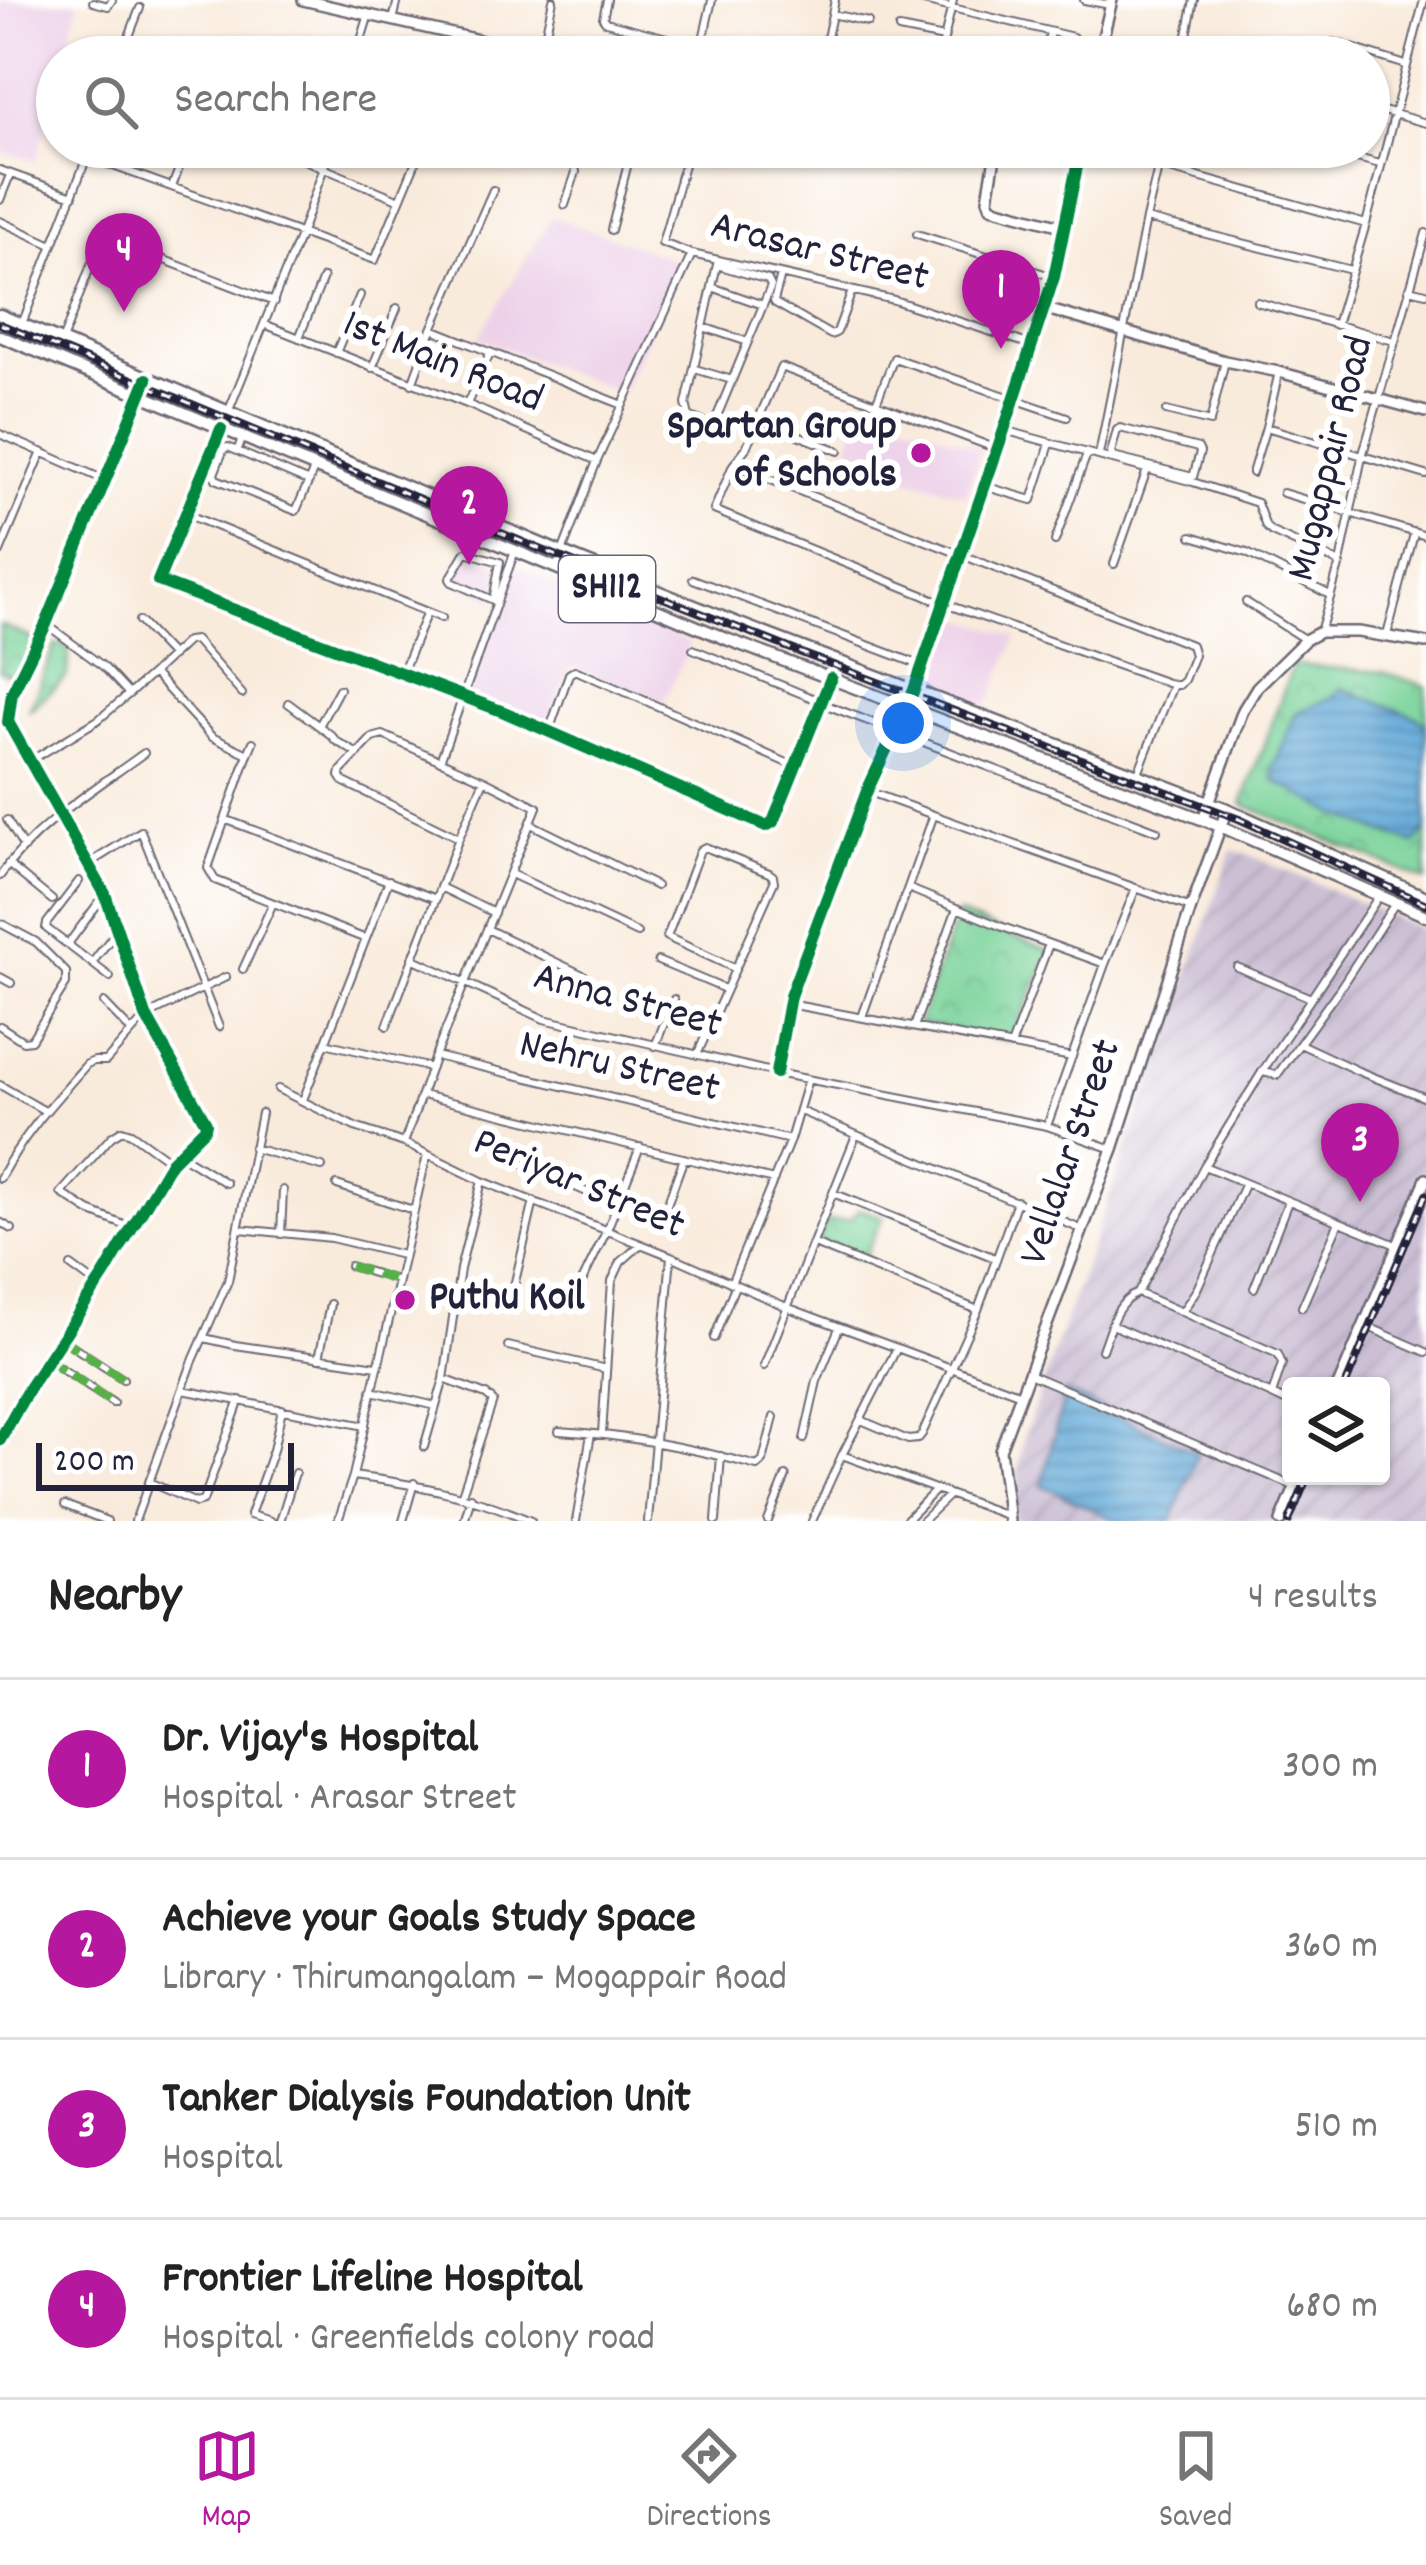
<!DOCTYPE html>
<meta charset="utf-8">
<style>
:root{--surface:#fff;--page:#f2f2f2;--text:#222;--muted:#767676;--line:#e0e0e0;--accent:#b5179e}
body{margin:0;font-family:Dekko,sans-serif;background:var(--page);color:var(--text)}
.controls{position:absolute;right:36px;bottom:36px;display:grid;overflow:hidden;border-radius:12px;box-shadow:0 3px 9px #0004}
.controls button{width:108px;height:108px;display:grid;place-items:center;padding:0;border:0;border-bottom:3px solid var(--line);background:var(--surface);color:var(--text);font:60px sans-serif}
.scale{position:absolute;left:36px;bottom:30px;width:258px;box-sizing:border-box;padding-left:12px;border:6px solid #22223b;border-top:0;font-size:33px;line-height:42px;white-space:nowrap;color:#22223b;-webkit-text-stroke:9px #fff;paint-order:stroke}
.you{position:absolute;left:903px;top:723px;width:42px;height:42px;margin:-30px;border:9px solid #fff;border-radius:50%;background:#1a73e8;box-shadow:0 0 0 18px #1a73e833}
.badge{display:grid;place-items:center;width:78px;height:78px;border-radius:50%;background:var(--accent);color:#fff;font-size:39px;font-weight:700}
.pin{position:absolute;translate:-50% -99px;filter:drop-shadow(0 3px 6px #0008)}
.pin::after{content:'';position:absolute;top:63px;width:42px;height:36px;background:inherit;clip-path:polygon(0 0,100% 0,50% 100%)}
.list{margin:0;padding:0;list-style:none}
h2{display:flex;justify-content:space-between;align-items:center;height:156px;margin:0;padding:0 48px;font-size:51px}
h2 small{font-size:39px;font-weight:400;color:var(--muted)}
.list li{display:grid;grid-template-columns:78px 1fr auto;gap:36px;align-items:center;box-sizing:border-box;height:180px;padding:0 48px;border-top:3px solid var(--line)}
.list b{display:block;font-size:45px;white-space:nowrap}
.list p{margin:0;font-size:39px;white-space:nowrap;color:var(--muted)}
.list em{font-size:39px;font-style:normal;color:var(--muted)}
.icon{flex:none;width:66px;height:66px;fill:none;stroke:currentColor;stroke-width:2;stroke-linecap:round;stroke-linejoin:round}
.map{position:relative;flex:none;width:1426px;height:1521px;overflow:hidden}
.search{position:absolute;background:var(--surface);box-shadow:0 3px 9px #0004;left:36px;right:36px;top:36px;height:132px;display:flex;align-items:center;gap:30px;box-sizing:border-box;padding:0 42px;border-radius:66px;color:var(--muted);font-size:45px}
.sheet{height:876px;background:var(--surface)}
nav{display:flex;justify-content:space-around;align-items:center;box-sizing:border-box;height:168px;border-top:3px solid var(--line);background:var(--surface);font-size:33px;color:var(--muted)}
nav a{display:grid;justify-items:center;gap:6px}
nav .on{color:var(--accent)}
.map>svg:first-child{display:block}
</style>
<div class="map">
<svg width="1426" height="1521" viewBox="0 0 1426 1521">
<defs>
<pattern id="industrial-furrows" width="10" height="10" patternUnits="userSpaceOnUse" patternTransform="scale(3)"><rect width="10" height="10" fill="#ccbfd4"/><path d="M-1 1l2-2M0 10L10 0M9 11l2-2" fill="none" stroke="#afa4b7"/></pattern>
<pattern id="park-crowns" width="20" height="18" patternUnits="userSpaceOnUse" patternTransform="scale(3)"><rect width="20" height="18" fill="#79d39a"/><path d="M2 6a3 3 0 1 1 6 0M12 15a3 3 0 1 1 6 0" fill="none" stroke="#68b586"/></pattern>
<pattern id="water-rules" width="6" height="5" patternUnits="userSpaceOnUse" patternTransform="scale(3)"><rect width="6" height="5" fill="#60a8d7"/><path d="M0 2.5h6" fill="none" stroke="#4f88b0"/></pattern>
</defs>
<rect width="100%" height="100%" fill="#fff"/>
<filter id="ink" filterUnits="userSpaceOnUse"><feTurbulence type="fractalNoise" baseFrequency=".00833" numOctaves="2"/><feDisplacementMap in="SourceGraphic" scale="24" xChannelSelector="R" yChannelSelector="G"/><feConvolveMatrix kernelMatrix="1 2 1 2 8 2 1 2 1" color-interpolation-filters="sRGB"/></filter>
<filter id="wash" filterUnits="userSpaceOnUse"><feTurbulence type="fractalNoise" baseFrequency=".004" numOctaves="4" result="noise"/><feDisplacementMap in="SourceGraphic" scale="48" xChannelSelector="R" yChannelSelector="G"/><feGaussianBlur stdDeviation="2.7" result="paint"/><feColorMatrix in="noise" values="0 0 0 0 0 0 0 0 0 0 0 0 0 0 0 0 0 1.4 0 .05"/><feComposite in="paint" operator="in"/></filter>
<g filter="url(#wash)">
<rect width="100%" height="100%" fill="#f9ebdb"/>
<path fill="#edd1e9" d="M0 0 79 2 64 57H57V84L36 161 0 151Z
M552 217 682 262 622 393 478 338Z
M862 404 981 449 966 495 873 468 871 457 849 448Z
M466 552 500 566 495 601 450 579Z
M517 567 690 643 664 703 571 666 545 726 466 695Z
M953 615 1017 637 988 705 925 681Z"/>
<path fill="url(#industrial-furrows)" fill-rule="evenodd" d="M1232 850 1252 856 1426 931V1521H1015L1014 1504 1023 1440ZM1291 1386H1381V1476H1291Z"/>
<path fill="url(#park-crowns)" stroke="#4e7a6a" stroke-width="3" d="M0 625 38 641 21 680 0 671Z
M55 645H65L69 654 67 676 29 711Z
M1293 665 1383 672 1426 686V881L1242 804Z
M957 914 1052 952 1010 1041 918 1023Z
M859 1209 883 1217 863 1259 818 1241 825 1222 851 1219Z"/>
<path fill="url(#water-rules)" stroke="#416589" stroke-width="3" d="M1341 688 1417 717 1426 725V830L1414 844 1337 815 1274 780 1273 769 1296 713 1333 697Z
M1065 1392 1198 1453 1172 1521H1117L1042 1485Z"/>
</g>
<g filter="url(#ink)">
<g fill="none" stroke-linecap="round" stroke-linejoin="round">
<g stroke="#6d6873" stroke-width="10">
<path id="street" d="M607 0 603 18 606 22 701 47
M919 0 1073 37
M1084 0 1110 5
M93 2 108 6 112 0
M832 14 868 22
M393 20 398 0
M899 29 944 38
M1103 38 1194 57
M1333 42 1406 65
M826 44 858 51
M978 52 997 57
M541 54 553 0
M1183 55 1194 0
M121 57 140 8
M310 57 314 42
M356 57 369 14
M699 57 712 0
M823 57 835 0
M940 57 953 0
M1044 57 1050 32
M1369 107 1426 123
M273 147 400 200
M521 147 575 166 576 172 565 205
M689 147 662 243 692 254 894 300 1031 345
M1315 147 1380 164
M88 157 375 260 422 147
M1159 166 1366 224
M0 170 73 196
M172 187 187 147
M0 200 10 175
M1146 219 1351 270
M0 221 52 245
M611 230 632 147
M917 234 1054 277
M717 265 768 280 771 286 718 414 713 422 708 424 689 416 686 404 718 260
M781 275 774 301 775 303 831 335 837 332 852 291
M712 287 763 305
M1409 289 1426 293
M1257 302 1394 341
M22 324 91 147
M264 324 467 404 597 461
M1336 325 1366 224 1424 0
M703 327 748 342
M432 329 623 405
M299 338 323 278
M62 341 102 236 274 302
M336 353 360 295
M372 368 397 308
M695 369 732 380
M412 384 432 329 493 190
M876 403 894 358 1067 417
M467 404 490 353
M229 410 301 233 331 147
M1166 411 1210 422 1225 361
M759 420 839 451
M1266 427 1279 372
M1120 428 1198 448 1200 452 1193 477 1113 457 1111 453 1117 430Z
M221 429 158 581 504 712 766 826 773 822 831 678
M1004 430 1193 482 1257 503 1266 527 1272 532 1340 563
M0 434 107 481
M243 437 237 451 228 447 224 449 214 474 216 479 296 511 314 469
M997 449 781 367 746 448 733 465 714 510 945 604 1173 685
M237 451 309 482
M1099 455 1146 219 1163 147
M733 465 1191 645 1194 655 1184 680 1179 685H1173L1138 773
M1252 473 1266 427 1426 475
M984 486 1032 500 1050 444
M1283 493 1426 536
M186 514 427 612 402 673
M1192 536 1247 553 1330 595
M1055 541 1087 454
M0 552 42 452
M1114 564 1147 470
M556 568 597 461 692 254
M693 579 923 666
M494 595 500 562 466 552 450 579 452 582 495 601
M1246 602 1304 639
M427 612 442 618
M139 621 172 656
M46 624 104 667 129 694 153 673 212 737 248 754 208 868 215 880 366 939
M1320 632 1340 563 1362 457 1426 233
M1387 635 1414 534
M693 649 822 702
M153 673 187 641 195 640 242 694
M288 703 331 735 336 741 358 754
M821 703 1157 831
M319 726 339 689
M549 731 569 674 575 670 794 766
M248 754 253 742
M30 761 98 720 129 694
M440 761 515 551
M867 791 1191 908
M7 820 24 848
M227 820 436 899
M531 824 656 886
M90 863 141 831 219 1027
M8 864 52 900
M511 874 637 933
M0 876C35 825 95 789 144 753
M79 881 47 923 46 928 110 977
M440 887 494 913
M908 888 1000 926 1105 964
M0 923 36 942 66 972V984L31 1040 23 1041 0 1026
M487 929 585 976
M68 944 105 894
M412 958 544 1019 776 1073 1047 1126 1113 1149
M658 961 725 989
M92 963 118 929
M1237 967 1311 998
M243 969 273 903
M0 977 11 983
M104 1003 131 1031
M789 1004 1072 1057
M862 1017 933 817
M387 1026 459 838 484 780
M914 1027 957 908
M329 1044 431 1068
M1300 1044 1358 1071 1426 1098
M655 1046 674 999
M1011 1046 1049 944
M697 1055 774 882 773 876 769 873 705 847 700 850 667 937 734 968
M435 1056 790 1140
M1262 1072 1379 896
M776 1073 790 996 867 791 907 706
M0 1085 45 1111
M278 1089 355 1127 404 1143 482 1181 671 1256 789 1308 1021 1394
M422 1095 774 1180
M303 1100 389 880
M800 1111 1083 1230
M1047 1126 1105 964 1136 888
M404 1143 435 1056 537 807 484 780 383 735 372 738 341 771 340 776 344 782 459 838
M253 1148 322 1167
M179 1154 226 1183
M512 1159 616 1205
M1204 1166 1262 1072 1277 1075 1340 988 1394 905
M0 1178C23 1135 55 1100 87 1064L94 1061H106L146 1016 226 977
M337 1185 413 1210
M833 1193 995 1258
M661 1221 684 1158
M0 1222 12 1229
M129 1227 89 1211 61 1193 111 1137 122 1130 131 1133 171 1162
M240 1229 331 1238 402 1255
M281 1234 283 1190
M814 1244 978 1310
M71 1266 97 1285
M350 1266 396 1280
M731 1283 790 1140 808 1079
M1254 1288 1288 1202
M1138 1293 1204 1166 1396 1245
M576 1294 607 1230 640 1147
M511 1299 534 1201
M1302 1307 1339 1222
M1182 1312 1197 1289 1245 1183
M1112 1325 1272 1395
M1364 1325 1426 1352
M204 1338 235 1345 377 1366
M714 1338 735 1286
M62 1339 123 1379
M508 1346 606 1369
M1102 1350C1110 1329 1115 1302 1138 1293L1278 1354 1282 1364 1272 1395 1291 1404
M319 1358 330 1304
M48 1360 113 1403
M764 1366 856 1135
M1029 1374 1296 1487
M444 1379 486 1395 493 1401 462 1494
M183 1390 365 1426
M372 1391 436 1406
M861 1420 908 1440 918 1439 922 1434 978 1310 1017 1201
M559 1431C625 1435 693 1448 757 1466L763 1461 774 1417
M602 1434 612 1281 621 1262 640 1245
M804 1439 817 1381 839 1328
M0 1440 29 1388 104 1275 171 1162 205 1128 206 1123 146 1016 105 894 8 722 12 693 46 624 147 379
M424 1447 444 1379 460 1269 482 1181
M842 1455 1006 1515
M353 1476C420 1485 469 1494 531 1521
M149 1482 196 1503 203 1501 240 1400
M65 1505 107 1521
M135 1521 192 1363 228 1281 261 1113
M271 1521 250 1515 273 1450 282 1409
M280 1521 295 1473
M338 1521 353 1476 427 1155
M403 1521 414 1483
M464 1521 471 1497
M576 1521 591 1434
M648 1521 671 1256
M716 1521 721 1456
M768 1521 786 1476
M812 1521 842 1455 897 1348
M905 1521 935 1491
M922 1521 948 1496"/>
</g>
<g stroke="#6d6873" stroke-width="14">
<path id="secondary" d="M303 0 553 57
M1098 57 1112 0
M960 147 995 157 988 199 991 207 1065 227
M1043 308 1225 361 1279 372 1426 412
M907 706 948 597 1054 277 1081 147
M1203 819 1243 710 1257 687 1305 640 1320 632H1358L1426 643
M1338 1386 1426 1179
M1009 1521 1000 1450 1113 1149 1191 908 1227 809
M1281 1521 1300 1476"/>
</g>
<g stroke="#6d6873" stroke-width="15">
<path id="primary" d="M0 315 560 552 737 623 1227 809 1426 897
M0 336 729 640 1220 826 1426 916"/>
</g>
<use href="#street" stroke="#fff" stroke-width="6"/>
<use href="#secondary" stroke="#fff" stroke-width="9"/>
<use href="#primary" stroke="#fff" stroke-width="10"/>
<g stroke="#22223b" stroke-width="8">
<path id="rail" d="M0 324 535 547 804 654 1239 819 1426 904
M1345 1386 1426 1195
M1289 1521 1308 1476"/>
</g>
<use href="#rail" stroke="#fff" stroke-width="3" stroke-dasharray="9" stroke-linecap="butt"/>
<path stroke="#55b146" stroke-width="9" stroke-dasharray="18 9" stroke-linecap="butt" d="M350 1266 396 1280
M62 1339 123 1379
M48 1360 113 1403"/>
<g stroke="#fff" stroke-width="20">
<path id="cycleway" d="M221 429 158 581 504 712 766 826 773 822 831 678
M776 1073 790 996 867 791 914 690 1004 430 1054 277 1081 147
M0 1440 29 1388 104 1275 171 1162 205 1128 206 1123 146 1016 105 894 8 722 12 693 46 624 147 379"/>
</g>
<use href="#cycleway" stroke="#00873e" stroke-width="12"/>
</g>
</g>
<g fill="#b5179e" stroke="#fff" stroke-width="4.5">
<circle cx="921" cy="453" r="12"/>
<circle cx="405" cy="1300" r="12"/>
</g>
<g text-anchor="middle" dominant-baseline="central" stroke-width="12" stroke-linejoin="round" paint-order="stroke">
<rect fill="#fff" stroke="#646476" stroke-width="3" x="559" y="556" width="96" height="66" rx="9"/>
<g font-size="39" font-weight="bold" fill="#22223b">
<text x="607" y="589">SH112</text>
</g>
<g font-size="42" fill="#22223b" stroke="#fff">
<text transform="translate(819 254) rotate(14)">Arasar Street</text>
<text transform="translate(442 364) rotate(22)">1st Main Road</text>
<text transform="translate(1333 459) rotate(-76)">Mugappair Road</text>
<text transform="translate(627 1003) rotate(15)">Anna Street</text>
<text transform="translate(619 1069) rotate(13)">Nehru Street</text>
<text transform="translate(1073 1153) rotate(-71)">Vellalar Street</text>
<text transform="translate(578 1186) rotate(23)">Periyar Street</text>
</g>
<g font-size="42" font-weight="bold" fill="#22223b" stroke="#fff" text-anchor="end">
<text x="897" y="429">Spartan Group<tspan x="897" dy="48">of Schools</tspan></text>
<text x="429" y="1300" text-anchor="start">Puthu Koil</text>
</g>
</g>
</svg>
<div class="controls">
<button><svg class="icon" aria-label="layers" viewBox="0 0 24 24"><path d="M12 4l9 5-9 5-9-5zM3 14l9 5 9-5"/></svg></button>
</div>
<div class="scale">200 m</div>
<div class="you"></div>
<div class="pin badge" style="left:1001px;top:349px">1</div>
<div class="pin badge" style="left:469px;top:565px">2</div>
<div class="pin badge" style="left:1360px;top:1202px">3</div>
<div class="pin badge" style="left:124px;top:312px">4</div>
<div class="search"><svg class="icon" aria-label="search" viewBox="0 0 24 24"><circle cx="10" cy="10" r="6"/><path d="M15 15l6 6"/></svg>Search here</div>
</div>
<section class="sheet">
<h2>Nearby<small>4 results</small></h2>
<ul class="list">
<li><span class="badge">1</span><div><b>Dr. Vijay's Hospital</b><p>Hospital · Arasar Street</p></div><em>300 m</em></li>
<li><span class="badge">2</span><div><b>Achieve your Goals Study Space</b><p>Library · Thirumangalam – Mogappair Road</p></div><em>360 m</em></li>
<li><span class="badge">3</span><div><b>Tanker Dialysis Foundation Unit</b><p>Hospital</p></div><em>510 m</em></li>
<li><span class="badge">4</span><div><b>Frontier Lifeline Hospital</b><p>Hospital · Greenfields colony road</p></div><em>680 m</em></li>
</ul>
</section>
<nav>
<a class="on"><svg class="icon" aria-label="map" viewBox="0 0 24 24"><path d="M3 6l6-2 6 2 6-2v14l-6 2-6-2-6 2zM9 4v14M15 6v14"/></svg>Map</a>
<a><svg class="icon" aria-label="directions" viewBox="0 0 24 24"><path d="M12 3l9 9-9 9-9-9zM9 14v-3h6M13 9l2 2-2 2"/></svg>Directions</a>
<a><svg class="icon" aria-label="saved" viewBox="0 0 24 24"><path d="M7 4h10v16l-5-4-5 4z"/></svg>Saved</a>
</nav>
